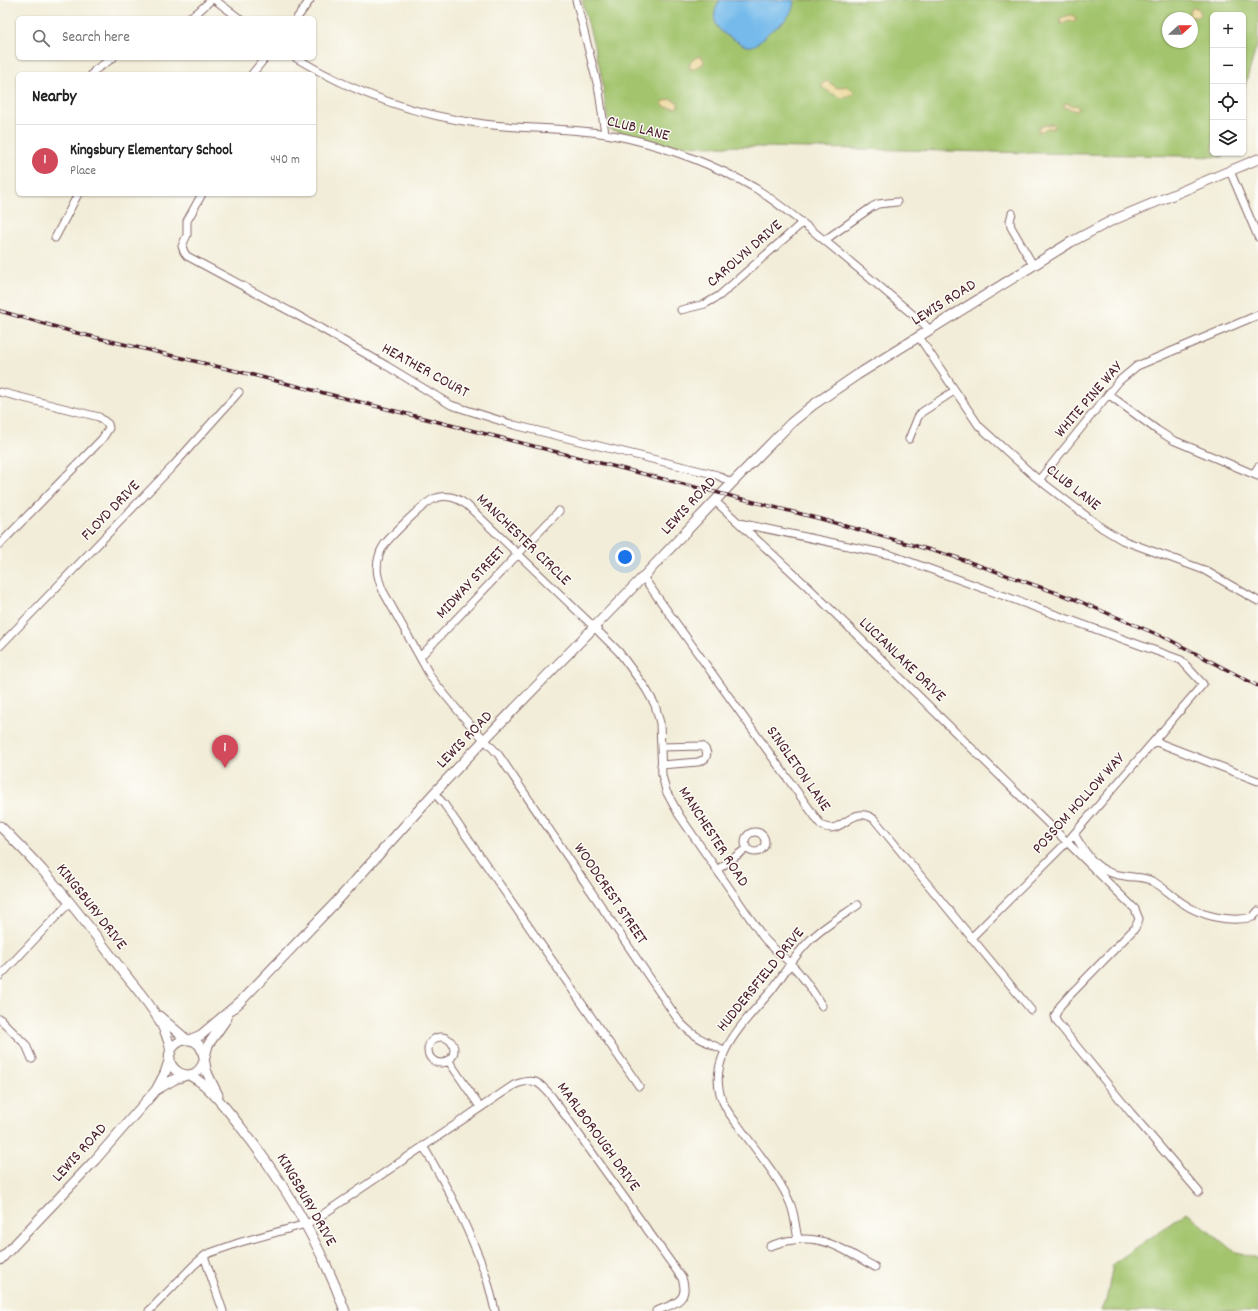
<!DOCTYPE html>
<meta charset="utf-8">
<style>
:root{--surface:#fff;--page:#f6f6f6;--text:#222;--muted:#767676;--line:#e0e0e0;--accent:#d1495b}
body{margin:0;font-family:Dekko,sans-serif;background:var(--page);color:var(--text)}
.controls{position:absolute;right:12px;top:12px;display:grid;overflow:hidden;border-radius:6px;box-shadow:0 1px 3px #0004}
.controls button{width:36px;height:36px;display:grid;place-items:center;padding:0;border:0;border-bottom:1px solid var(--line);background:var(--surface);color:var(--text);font:20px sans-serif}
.compass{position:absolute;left:1162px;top:12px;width:36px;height:36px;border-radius:50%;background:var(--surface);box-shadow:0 1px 3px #0004;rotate:69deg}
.you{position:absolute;left:625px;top:557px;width:14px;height:14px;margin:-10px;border:3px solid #fff;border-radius:50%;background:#1a73e8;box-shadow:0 0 0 6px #1a73e833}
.badge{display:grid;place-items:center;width:26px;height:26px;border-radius:50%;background:var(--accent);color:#fff;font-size:13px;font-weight:700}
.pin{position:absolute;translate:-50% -33px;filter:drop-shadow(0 1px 2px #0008)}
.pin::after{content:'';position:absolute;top:21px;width:14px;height:12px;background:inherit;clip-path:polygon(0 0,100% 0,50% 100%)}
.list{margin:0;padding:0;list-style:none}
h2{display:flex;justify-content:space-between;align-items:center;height:52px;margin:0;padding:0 16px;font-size:17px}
h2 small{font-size:13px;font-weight:400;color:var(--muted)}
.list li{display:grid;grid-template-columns:26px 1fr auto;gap:12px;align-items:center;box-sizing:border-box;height:72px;padding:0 16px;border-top:1px solid var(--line)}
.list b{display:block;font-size:15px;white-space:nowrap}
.list p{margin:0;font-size:13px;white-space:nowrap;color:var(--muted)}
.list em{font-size:13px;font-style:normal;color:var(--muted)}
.icon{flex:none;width:22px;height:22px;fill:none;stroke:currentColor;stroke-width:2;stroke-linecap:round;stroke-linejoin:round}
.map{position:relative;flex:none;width:1258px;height:1311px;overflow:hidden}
.search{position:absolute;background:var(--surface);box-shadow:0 1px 3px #0004;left:16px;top:16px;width:300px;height:44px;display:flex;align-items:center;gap:10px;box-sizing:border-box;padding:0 14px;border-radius:6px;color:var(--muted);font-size:15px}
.panel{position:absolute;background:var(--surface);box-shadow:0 1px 3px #0004;left:16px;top:72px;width:300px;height:124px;border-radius:6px}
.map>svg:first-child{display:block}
</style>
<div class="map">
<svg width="1258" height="1311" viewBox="0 0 1258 1311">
<rect width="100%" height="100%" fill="#fdfcf7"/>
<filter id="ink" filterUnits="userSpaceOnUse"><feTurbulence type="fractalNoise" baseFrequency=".025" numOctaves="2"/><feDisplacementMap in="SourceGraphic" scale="8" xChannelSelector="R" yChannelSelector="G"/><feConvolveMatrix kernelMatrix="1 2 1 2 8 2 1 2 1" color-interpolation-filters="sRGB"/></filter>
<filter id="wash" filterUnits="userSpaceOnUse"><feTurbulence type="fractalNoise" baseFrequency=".012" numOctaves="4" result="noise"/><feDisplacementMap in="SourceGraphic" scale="16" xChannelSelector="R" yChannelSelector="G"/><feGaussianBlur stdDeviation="0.9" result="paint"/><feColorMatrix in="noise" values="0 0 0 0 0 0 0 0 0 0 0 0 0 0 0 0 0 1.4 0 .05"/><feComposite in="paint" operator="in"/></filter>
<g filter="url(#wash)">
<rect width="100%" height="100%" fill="#f2edd8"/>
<path fill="#a3c46d" stroke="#76724c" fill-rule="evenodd" d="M582 0H1258V42L1243 92V15H1213V153H1224L1223 157 667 145 609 129 601 73ZM1168 18H1192V42H1168Z
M1187 1212 1233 1251 1258 1258V1311H1102L1107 1296 1113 1264Z"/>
<path fill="#eeda9e" stroke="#9c7c64" d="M1192 8H1197L1199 9 1201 14C1198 18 1193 18 1189 15Z
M1071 15 1075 17 1076 21 1074 22 1070 20 1063 24H1061L1060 18Z
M700 56 704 60 703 64 693 69H690C688 62 694 58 700 56Z
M827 81 837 88 846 86 855 92 853 94 842 98C836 95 826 91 822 87L823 83Z
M670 99 678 102V107L676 108 666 107 662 105 663 102Z
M1066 103 1073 106 1076 105 1079 109 1076 111 1064 107V104Z
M1052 124 1054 125V128H1048L1040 132 1038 131V129L1042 126Z"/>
<path fill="#75baeb" stroke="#606c8b" d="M720 0H794C794 12 786 20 777 27 775 29 771 30 769 32 764 38 756 48 747 46 742 45 737 41 733 39 715 30 709 19 720 0Z"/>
</g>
<g filter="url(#ink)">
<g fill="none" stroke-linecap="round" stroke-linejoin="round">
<g stroke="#856768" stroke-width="9">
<path id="minor" d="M215 0 239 18
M576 0 599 91 605 134
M188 18 198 12 211 0
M297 18 310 0
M296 58C354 93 417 116 484 124 532 130 580 127 627 138 670 148 717 166 755 188 774 200 791 214 809 228 848 259 886 292 925 325L929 330
M92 74 95 70 113 58
M252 74 265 58
M1230 171 1258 237
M202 194 187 221V235L182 246 184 252 187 256 319 327 387 366 451 405 514 425 717 475 732 483
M1012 213 1010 221 1011 227 1033 265
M55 238 78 194
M825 240 872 207 878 204 897 202
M681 310 705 304 719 296 802 223
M919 337 979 426 1034 476 1102 528 1122 540 1204 570 1258 601
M0 392 99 417 108 424 109 428 102 439 0 544
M1108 394 1157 430 1173 440 1258 476
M909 439 918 417 922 412 954 391
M1254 474 1258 467
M1039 480 1119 381 1137 366 1258 315
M715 501 808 587 1135 909 1139 919 1135 928 1069 996 1060 1006 1055 1016 1057 1022 1131 1113 1199 1192
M739 523 891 555 1181 660 1203 684 1067 842 971 938
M643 577 821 825C842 838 851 803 874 819L1031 1010
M0 646 173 466 239 392
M420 657 559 511
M1154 741 1258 781
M661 747 702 746C707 750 708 754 705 759L698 762 661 765
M434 793 444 804 639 1086
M745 842a10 10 0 1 1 20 0a10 10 0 1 1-20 0Z
M1074 834C1087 856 1097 873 1125 876 1134 878 1143 876 1152 881 1162 886 1171 895 1181 902 1200 916 1230 923 1253 917L1258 911
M717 870 747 848
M0 976 70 902
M0 1019 26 1045 32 1059
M428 1050a13 13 0 1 1 26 0a13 13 0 1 1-26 0Z
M724 1050C706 1042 692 1036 679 1021L498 754 465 719 432 679 383 591C378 579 375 569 379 556 380 552 382 548 384 545 392 535 425 501 436 498 448 494 458 498 467 505L594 627 619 652 646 689 655 705 660 723 662 775 666 791 679 815 763 937C771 947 781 954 790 963 803 976 813 991 822 1006
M448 1060 480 1107
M423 1146C447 1186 469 1229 485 1273 489 1285 492 1298 495 1311
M798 1238C795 1227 795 1214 790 1203 780 1178 754 1148 738 1125 734 1120 729 1114 726 1108 700 1062 744 1023 771 991 784 974 794 956 809 941 824 926 842 916 858 905
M770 1246C816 1229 835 1245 875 1267
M204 1256 223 1311
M149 1311 194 1265 207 1254 241 1242 306 1224 319 1217 514 1085C534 1077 539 1081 552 1097L682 1278C690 1301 674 1304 656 1311"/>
</g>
<g stroke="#856768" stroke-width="11">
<path id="tertiary" d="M0 826C15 841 30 856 44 872 72 903 96 936 121 969 140 994 166 1020 171 1052
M159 1016 187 1040
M189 1040 201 1035 240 1002 337 901 434 793 485 739 643 577 732 483 791 423 813 405 857 375 1071 242 1111 221 1258 159
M205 1057 208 1045 227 1018
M204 1061C193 1092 155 1064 175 1045 179 1041 184 1039 189 1040 206 1042 203 1061 207 1072 210 1080 214 1087 218 1095
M189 1075C194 1078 200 1081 204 1085 223 1102 238 1124 253 1143 291 1195 323 1250 345 1311
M156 1090 175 1079 187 1075
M0 1260 95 1160 156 1090 165 1073 170 1058"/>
</g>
<use href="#minor" stroke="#fff" stroke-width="7"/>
<use href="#tertiary" stroke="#fff" stroke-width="9"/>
<g stroke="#4a1f2b" stroke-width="3.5">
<path id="rail" d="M0 311 77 333 253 375 821 519 955 557 1074 599 1168 639 1258 686"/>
</g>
<use href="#rail" stroke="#fdfcf7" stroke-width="2" stroke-dasharray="6" stroke-linecap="butt"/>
</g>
</g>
<g text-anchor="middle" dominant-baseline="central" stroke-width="3" stroke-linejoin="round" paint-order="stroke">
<g font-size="16" fill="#4a1f2b" stroke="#fdfcf7">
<text transform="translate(638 129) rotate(14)">CLUB LANE</text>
<text transform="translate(745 254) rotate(-41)">CAROLYN DRIVE</text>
<text transform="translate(944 303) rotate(-32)">LEWIS ROAD</text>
<text transform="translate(425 371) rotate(29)">HEATHER COURT</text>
<text transform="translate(1089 400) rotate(-49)">WHITE PINE WAY</text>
<text transform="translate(1073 488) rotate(38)">CLUB LANE</text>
<text transform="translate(689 506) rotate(-47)">LEWIS ROAD</text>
<text transform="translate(111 511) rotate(-46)">FLOYD DRIVE</text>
<text transform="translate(523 540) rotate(44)">MANCHESTER CIRCLE</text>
<text transform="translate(471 583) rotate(-47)">MIDWAY STREET</text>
<text transform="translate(902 660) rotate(44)">LUCIANLAKE DRIVE</text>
<text transform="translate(465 740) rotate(-46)">LEWIS ROAD</text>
<text transform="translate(798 769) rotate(55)">SINGLETON LANE</text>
<text transform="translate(1079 804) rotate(-48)">POSSOM HOLLOW WAY</text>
<text transform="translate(713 837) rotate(57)">MANCHESTER ROAD</text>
<text transform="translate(610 894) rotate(56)">WOODCREST STREET</text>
<text transform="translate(91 907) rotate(52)">KINGSBURY DRIVE</text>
<text transform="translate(761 980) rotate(-51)">HUDDERSFIELD DRIVE</text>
<text transform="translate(598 1137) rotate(54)">MARLBOROUGH DRIVE</text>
<text transform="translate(80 1153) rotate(-48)">LEWIS ROAD</text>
<text transform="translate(306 1200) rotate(60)">KINGSBURY DRIVE</text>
</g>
</g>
</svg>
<div class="controls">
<button>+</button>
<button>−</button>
<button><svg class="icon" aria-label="locate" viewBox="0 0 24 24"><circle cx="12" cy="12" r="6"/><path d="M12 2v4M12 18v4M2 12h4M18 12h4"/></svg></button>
<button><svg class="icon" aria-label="layers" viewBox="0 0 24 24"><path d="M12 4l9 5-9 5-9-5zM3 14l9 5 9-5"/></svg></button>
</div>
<svg class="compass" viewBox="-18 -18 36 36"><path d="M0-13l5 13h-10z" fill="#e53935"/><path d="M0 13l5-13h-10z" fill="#767676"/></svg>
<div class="you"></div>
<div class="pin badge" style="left:225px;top:768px">1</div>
<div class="search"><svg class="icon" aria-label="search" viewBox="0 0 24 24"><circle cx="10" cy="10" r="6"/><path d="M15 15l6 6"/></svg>Search here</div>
<section class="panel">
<h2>Nearby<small></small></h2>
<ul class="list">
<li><span class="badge">1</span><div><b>Kingsbury Elementary School</b><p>Place</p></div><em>440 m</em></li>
</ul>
</section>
</div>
